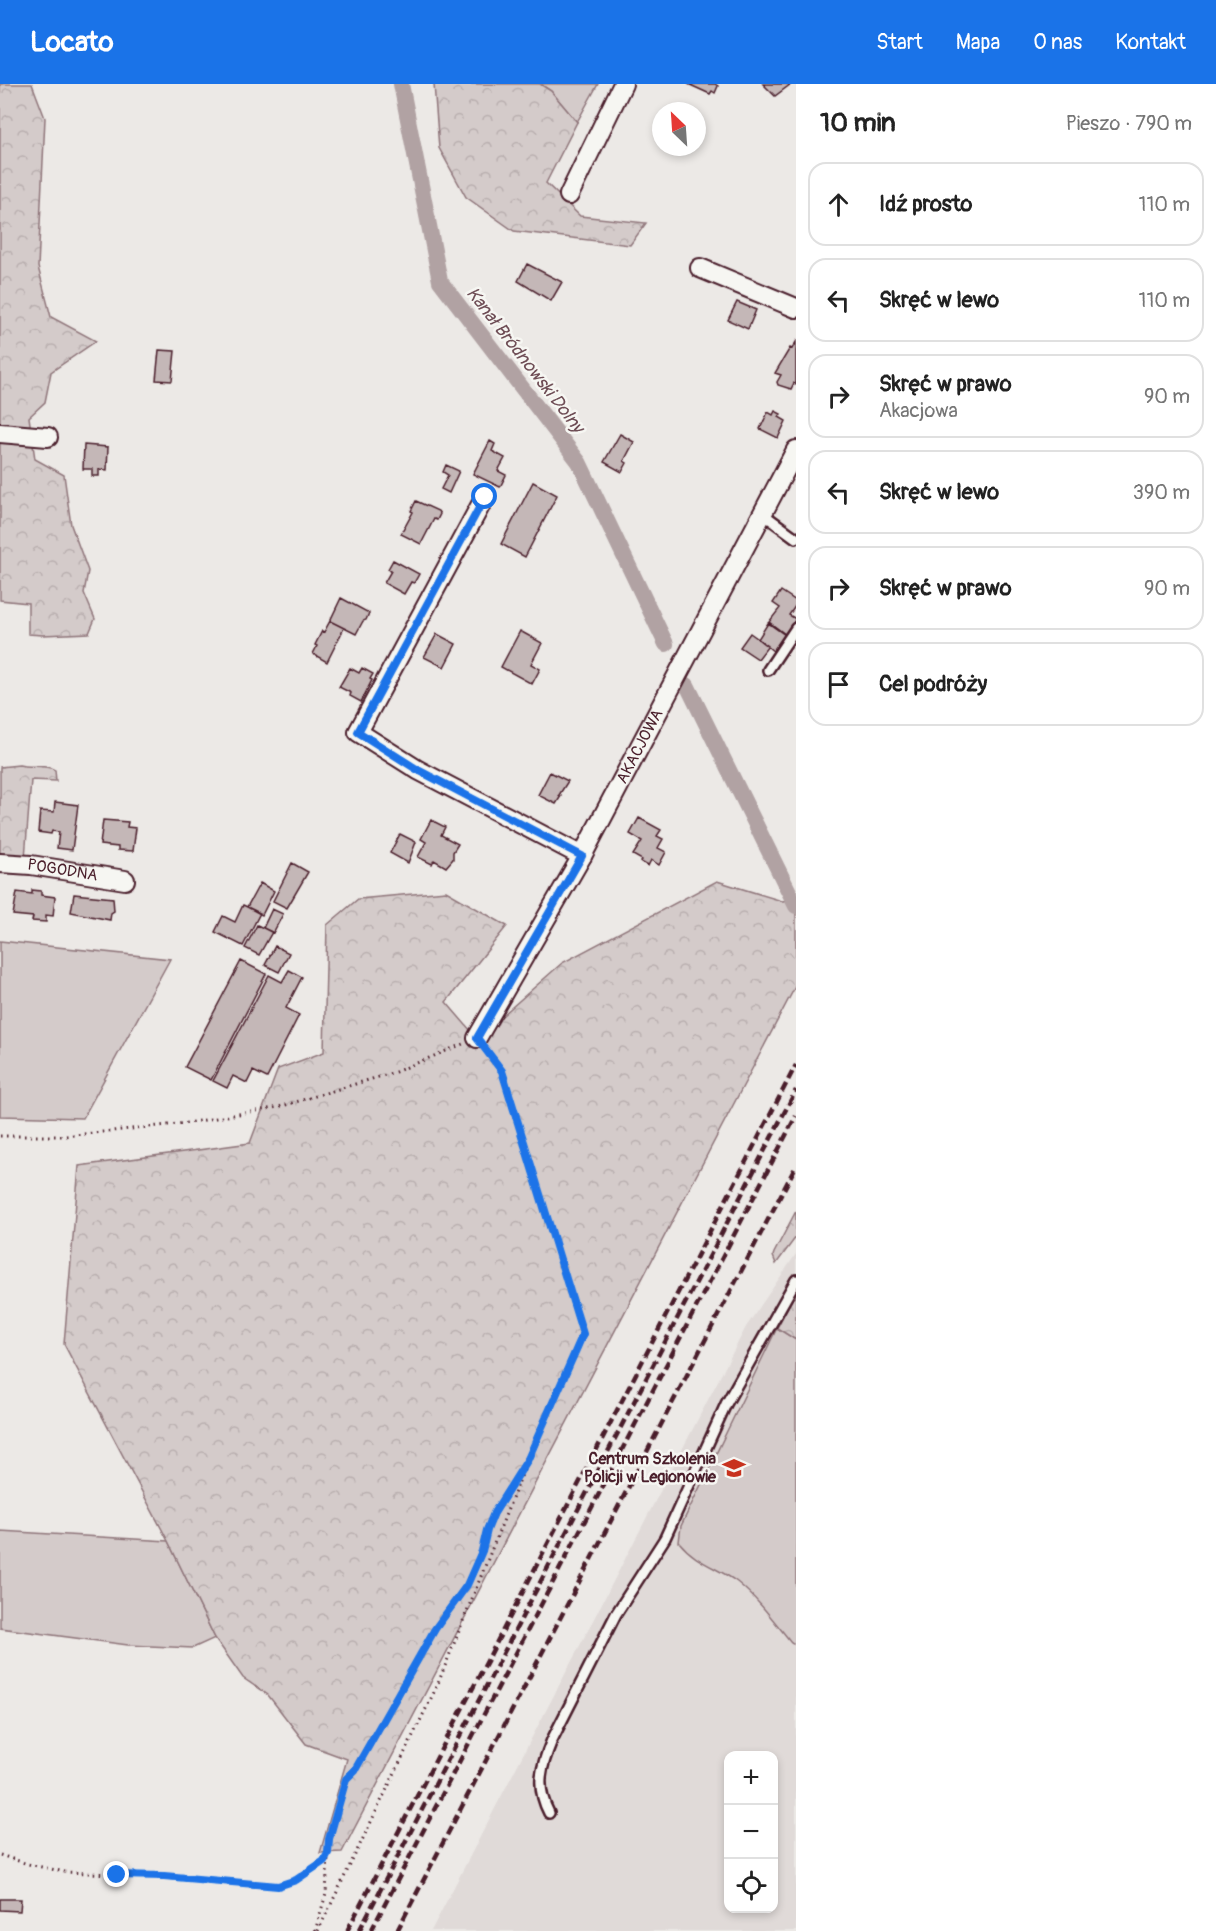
<!DOCTYPE html>
<html lang="pl">
<meta charset="utf-8">
<style>
:root{--surface:#fff;--page:#f6f6f6;--text:#222;--muted:#767676;--line:#e0e0e0;--accent:#1a73e8}
body{margin:0;font-family:Pangolin,sans-serif;background:var(--page);color:var(--text)}
.controls{position:absolute;right:18px;bottom:18px;display:grid;overflow:hidden;border-radius:12px;box-shadow:0 3px 9px #0003}
.controls button{width:54px;height:54px;display:grid;place-items:center;padding:0;border:0;border-bottom:2px solid var(--line);background:var(--surface);color:var(--text);font:30px sans-serif}
.compass{position:absolute;left:652px;top:18px;width:54px;height:54px;border-radius:50%;background:var(--surface);box-shadow:0 3px 9px #0003;rotate:335deg}
.stop{position:absolute;width:18px;height:18px;margin:-14px;border:4px solid #1a73e8;border-radius:50%;background:#fff}
.stop.end{background:#1a73e8;border-color:#fff;box-shadow:0 2px 6px #0008}
.list{margin:0;padding:0;list-style:none}
h2{display:flex;justify-content:space-between;align-items:center;height:78px;margin:0;padding:0 24px;font-size:26px}
h2 small{font-size:20px;font-weight:400;color:var(--muted)}
.list li{display:grid;grid-template-columns:39px 1fr auto;gap:18px;align-items:center;box-sizing:border-box;height:84px;margin:0 12px 12px;padding:0 12px;border:2px solid var(--line);border-radius:18px}
.list b{display:block;font-size:22px;white-space:nowrap}
.list p{margin:0;font-size:20px;white-space:nowrap;color:var(--muted)}
.list em{font-size:20px;font-style:normal;color:var(--muted)}
.icon{flex:none;width:33px;height:33px;fill:none;stroke:currentColor;stroke-width:2;stroke-linecap:round;stroke-linejoin:round}
.map{position:relative;flex:none;width:796px;height:1847px;overflow:hidden}
header{display:flex;align-items:center;gap:36px;box-sizing:border-box;height:84px;padding:0 30px;background:var(--accent);color:#fff}
header strong{font-size:28px}
nav{display:flex;gap:33px;margin-inline-start:auto;font-size:21px}
main{display:flex}
aside{flex:1;background:var(--surface)}
.map>svg:first-child{display:block}
</style>
<header>
<strong>Locato</strong>
<nav><a>Start</a><a>Mapa</a><a>O nas</a><a>Kontakt</a></nav>
</header>
<main>
<div class="map">
<svg width="796" height="1847" viewBox="0 0 796 1847">
<defs>
<pattern id="forest-crowns" width="20" height="18" patternUnits="userSpaceOnUse" patternTransform="scale(1.5)"><rect width="20" height="18" fill="#d4cbca"/><path d="M2 6a3 3 0 1 1 6 0M12 15a3 3 0 1 1 6 0" fill="none" stroke="#b8aeae"/></pattern>
</defs>
<rect width="100%" height="100%" fill="#ece9e6"/>
<filter id="ink" filterUnits="userSpaceOnUse"><feTurbulence type="fractalNoise" baseFrequency=".0167" numOctaves="2"/><feDisplacementMap in="SourceGraphic" scale="12" xChannelSelector="R" yChannelSelector="G"/><feConvolveMatrix kernelMatrix="1 2 1 2 8 2 1 2 1" color-interpolation-filters="sRGB"/></filter>
<g filter="url(#ink)">
<path fill="#e0dad8" fill-rule="evenodd" d="M796 1170V1847H431L746 1243ZM728 1672H774V1824H728Z"/>
<path fill="#d4cbca" stroke="#8f757a" stroke-width="1.5" d="M540 0H598L577 38 551 7Z
M0 857 170 875 83 1034 0 1032Z
M777 1244 796 1256V1561L791 1558C774 1537 758 1515 737 1498 717 1483 696 1479 679 1458L681 1442Z
M0 1447 168 1457 215 1554 193 1564 128 1561 0 1544Z"/>
<path fill="url(#forest-crowns)" stroke="#8f757a" stroke-width="1.5" d="M0 0H32L45 34 38 183 51 233 96 257 51 288 45 318 29 333 35 375 64 391 71 441 88 487 84 509 95 535 89 549 43 551 28 550V519L0 516Z
M434 0H540L551 7 577 38 546 99 580 132 646 139 630 161 514 147 466 113 439 64Z
M19 681C30 684 46 680 55 686L56 697 31 696 25 774 0 772V683Z
M717 797 782 817 796 815V901L342 1768 320 1769 347 1675 306 1660 268 1611 243 1594 215 1554 168 1457 64 1260 79 1082 250 1059 278 985 324 968 327 841 358 815 446 807 507 842 446 918 477 954 562 879Z
M796 1127V1153L776 1180 773 1172 774 1169Z
M796 1207V1256L777 1244Z"/>
<g fill="none" stroke-linecap="round" stroke-linejoin="round">
<path stroke="#b1a2a3" stroke-width="16" d="M401 0 440 197 579 378 666 560
M687 601 796 822"/>
</g>
<path fill="#c4b7b7" stroke="#4a1f2b" stroke-width="1.5" d="M688 0H715L718 2 715 9 712 7 710 10Z
M763 0H791L775 12Z
M527 180 562 198 551 217 518 197Z
M737 218 756 226 748 245 728 236Z
M796 258V300L794 299 791 305 778 301 777 298 781 291 775 289 790 264 792 265Z
M159 266 175 267 172 297 156 296Z
M775 327 781 330 779 333 786 337 778 354 760 345 768 328 773 331Z
M620 350 634 358 624 377 627 379 622 388 604 378Z
M490 357 495 360 492 367 505 374 498 387 506 391 500 403 473 390Z
M84 361 108 363 107 386 99 385V392H92V385H83Z
M446 381 459 387 449 409 441 405 448 391 443 388Z
M533 398 557 411 525 473 501 460Z
M416 417 438 427 440 430 437 436 434 435 421 460 401 450 413 428 411 427Z
M393 476 419 490 414 499 411 498 404 510 384 499 391 487 388 485Z
M781 507 796 517V521L789 531 796 535 785 550 769 538 780 524 773 519Z
M341 514 369 529 366 536 363 537 356 550 330 537Z
M330 537 344 544 327 578 313 570 317 562 315 561 322 547 324 548Z
M768 539 785 551 773 567 758 555Z
M520 547 542 559 531 580 540 585 532 600 501 583Z
M750 549 768 562 758 575 740 563Z
M437 550 456 560 444 583 424 573Z
M350 584 359 589 362 584 373 590 370 595 372 596 361 618 350 612 351 609 339 603Z
M550 688 568 697 559 711 561 712 556 720 538 711Z
M55 718 78 721 72 766 57 764 59 748 52 747 51 750 38 748 40 727 54 728Z
M639 734 661 746 657 752 663 755 658 764 666 768 659 781 651 776 648 782 641 778 642 776 633 771 642 757 630 750Z
M103 736 128 738 127 743 136 744 133 767 118 766V763L100 761Z
M431 736 445 743 441 751 458 760 453 768V775L446 783 434 776 432 780 418 773 426 758 421 755Z
M400 750 416 758 408 779 390 769Z
M292 779 308 788 287 824 273 817Z
M260 799 274 807 262 831 247 823Z
M32 806 41 807V811L55 813 53 832 46 831V838L32 837 33 833 13 831 17 808 32 810Z
M74 810 113 814 114 827 111 829 110 836 71 828Z
M243 821 260 829 243 862 215 848 223 832 235 838Z
M272 825 283 830 273 849 263 844Z
M257 841 272 848 259 871 245 864Z
M275 862 289 869 279 888 265 881Z
M241 877 266 890 211 996 185 983Z
M289 886 302 893 286 924 299 931 267 994 253 987 247 999 233 992 227 1004 213 997 269 891 282 898Z
M0 1815H21L20 1827 0 1826Z"/>
<g fill="none" stroke-linecap="round" stroke-linejoin="round">
<g stroke="#4a1f2b" stroke-width="14">
<path id="service" d="M763 430 796 454
M768 586 796 544
M549 1729C535 1702 541 1683 552 1656L616 1530 665 1454 726 1320 796 1196"/>
</g>
<g stroke="#4a1f2b" stroke-width="22">
<g id="minor">
<path d="M569 111 623 0"/>
<path d="M700 184 796 224"/>
<path d="M0 349 48 353"/>
<path d="M485 413 358 648 418 686 582 772"/>
<path id="s1" d="M0 779 31 781 125 796"/>
<path id="s2" d="M477 954 582 772 796 366"/>
</g>
</g>
<path stroke="#4a1f2b" stroke-width="3" stroke-dasharray="1.5 4.5" stroke-linecap="butt" d="M0 1052H65L187 1039 279 1023 395 988 463 960
M0 1771 28 1780 65 1788 164 1792 278 1802 296 1796 324 1777 328 1769 329 1755 346 1695 355 1686 435 1544 467 1501 482 1467 487 1446 494 1429 523 1382
M315 1847 326 1810 328 1772
M318 1847 437 1602 528 1375 583 1250 502 987 486 967"/>
<use href="#service" stroke="#f6f6f2" stroke-width="9"/>
<use href="#minor" stroke="#f6f6f2" stroke-width="18"/>
<path stroke="#4a1f2b" stroke-width="4.5" stroke-dasharray="9 4.5" stroke-linecap="butt" d="M347 1847 796 981
M359 1847 796 1006
M371 1847 796 1032
M397 1847 796 1082"/>
</g>
</g>
<g fill="none" stroke-linecap="round" stroke-linejoin="round" filter="url(#ink)">
<path stroke="#1a73e8" stroke-width="8" d="M117 1791 164 1792 278 1802 296 1796 324 1777 328 1769 329 1755 346 1695 355 1686 435 1545 467 1501 482 1467 487 1446 494 1429 528 1375 583 1250 502 987 477 954 582 772 418 686 358 648 485 413"/>
</g>
<defs>
<g id="university-bare" transform="scale(1.8)"><path d="M0-5L7-2L0 1L-7-2ZM-4 1L0 2.5L4 1V4Q0 6-4 4Z" fill="#c8321e" stroke="#f6f6f2" stroke-width="2.5" paint-order="stroke"/></g>
</defs>
<g fill-rule="evenodd">
<use href="#university-bare" x="734" y="1384"/>
</g>
<g text-anchor="middle" dominant-baseline="central" stroke-width="5" stroke-linejoin="round" paint-order="stroke">
<g font-size="16" fill="#4a1f2b" stroke="#f6f6f2">
<text stroke="none"><textPath href="#s2" startOffset="334">AKACJOWA</textPath></text>
<text stroke="none"><textPath href="#s1" startOffset="63">POGODNA</textPath></text>
</g>
<g font-size="16" font-weight="bold" fill="#4a1f2b" stroke="#f6f6f2" text-anchor="end">
<text x="716" y="1375">Centrum Szkolenia<tspan x="716" dy="18">Policji w Legionowie</tspan></text>
</g>
<g font-size="18" font-style="italic" fill="#6e4d55" stroke="#f6f6f2">
<text transform="translate(525 276) rotate(52)">Kanał Bródnowski Dolny</text>
</g>
</g>
</svg>
<div class="controls">
<button>+</button>
<button>−</button>
<button><svg class="icon" aria-label="locate" viewBox="0 0 24 24"><circle cx="12" cy="12" r="6"/><path d="M12 2v4M12 18v4M2 12h4M18 12h4"/></svg></button>
</div>
<svg class="compass" viewBox="-18 -18 36 36"><path d="M0-13l5 13h-10z" fill="#e53935"/><path d="M0 13l5-13h-10z" fill="#767676"/></svg>
<div class="stop" style="left:485px;top:413px"></div>
<div class="stop end" style="left:117px;top:1791px"></div>
</div>
<aside>
<h2>10 min<small>Pieszo · 790 m</small></h2>
<ul class="list">
<li><svg class="icon" aria-label="ahead" viewBox="0 0 24 24"><path d="M12 20V5M6 11l6-6 6 6"/></svg><div><b>Idź prosto</b></div><em>110 m</em></li>
<li><svg class="icon" aria-label="left" viewBox="0 0 24 24"><path d="M17 20v-9H6M10 6l-5 5 5 5"/></svg><div><b>Skręć w lewo</b></div><em>110 m</em></li>
<li><svg class="icon" aria-label="right" viewBox="0 0 24 24"><path d="M7 20v-9h11M14 6l5 5-5 5"/></svg><div><b>Skręć w prawo</b><p>Akacjowa</p></div><em>90 m</em></li>
<li><svg class="icon" aria-label="left" viewBox="0 0 24 24"><path d="M17 20v-9H6M10 6l-5 5 5 5"/></svg><div><b>Skręć w lewo</b></div><em>390 m</em></li>
<li><svg class="icon" aria-label="right" viewBox="0 0 24 24"><path d="M7 20v-9h11M14 6l5 5-5 5"/></svg><div><b>Skręć w prawo</b></div><em>90 m</em></li>
<li><svg class="icon" aria-label="arrive" viewBox="0 0 24 24"><path d="M6 21V4h12l-3 4 3 4H6"/></svg><div><b>Cel podróży</b></div></li>
</ul>
</aside>
</main>
